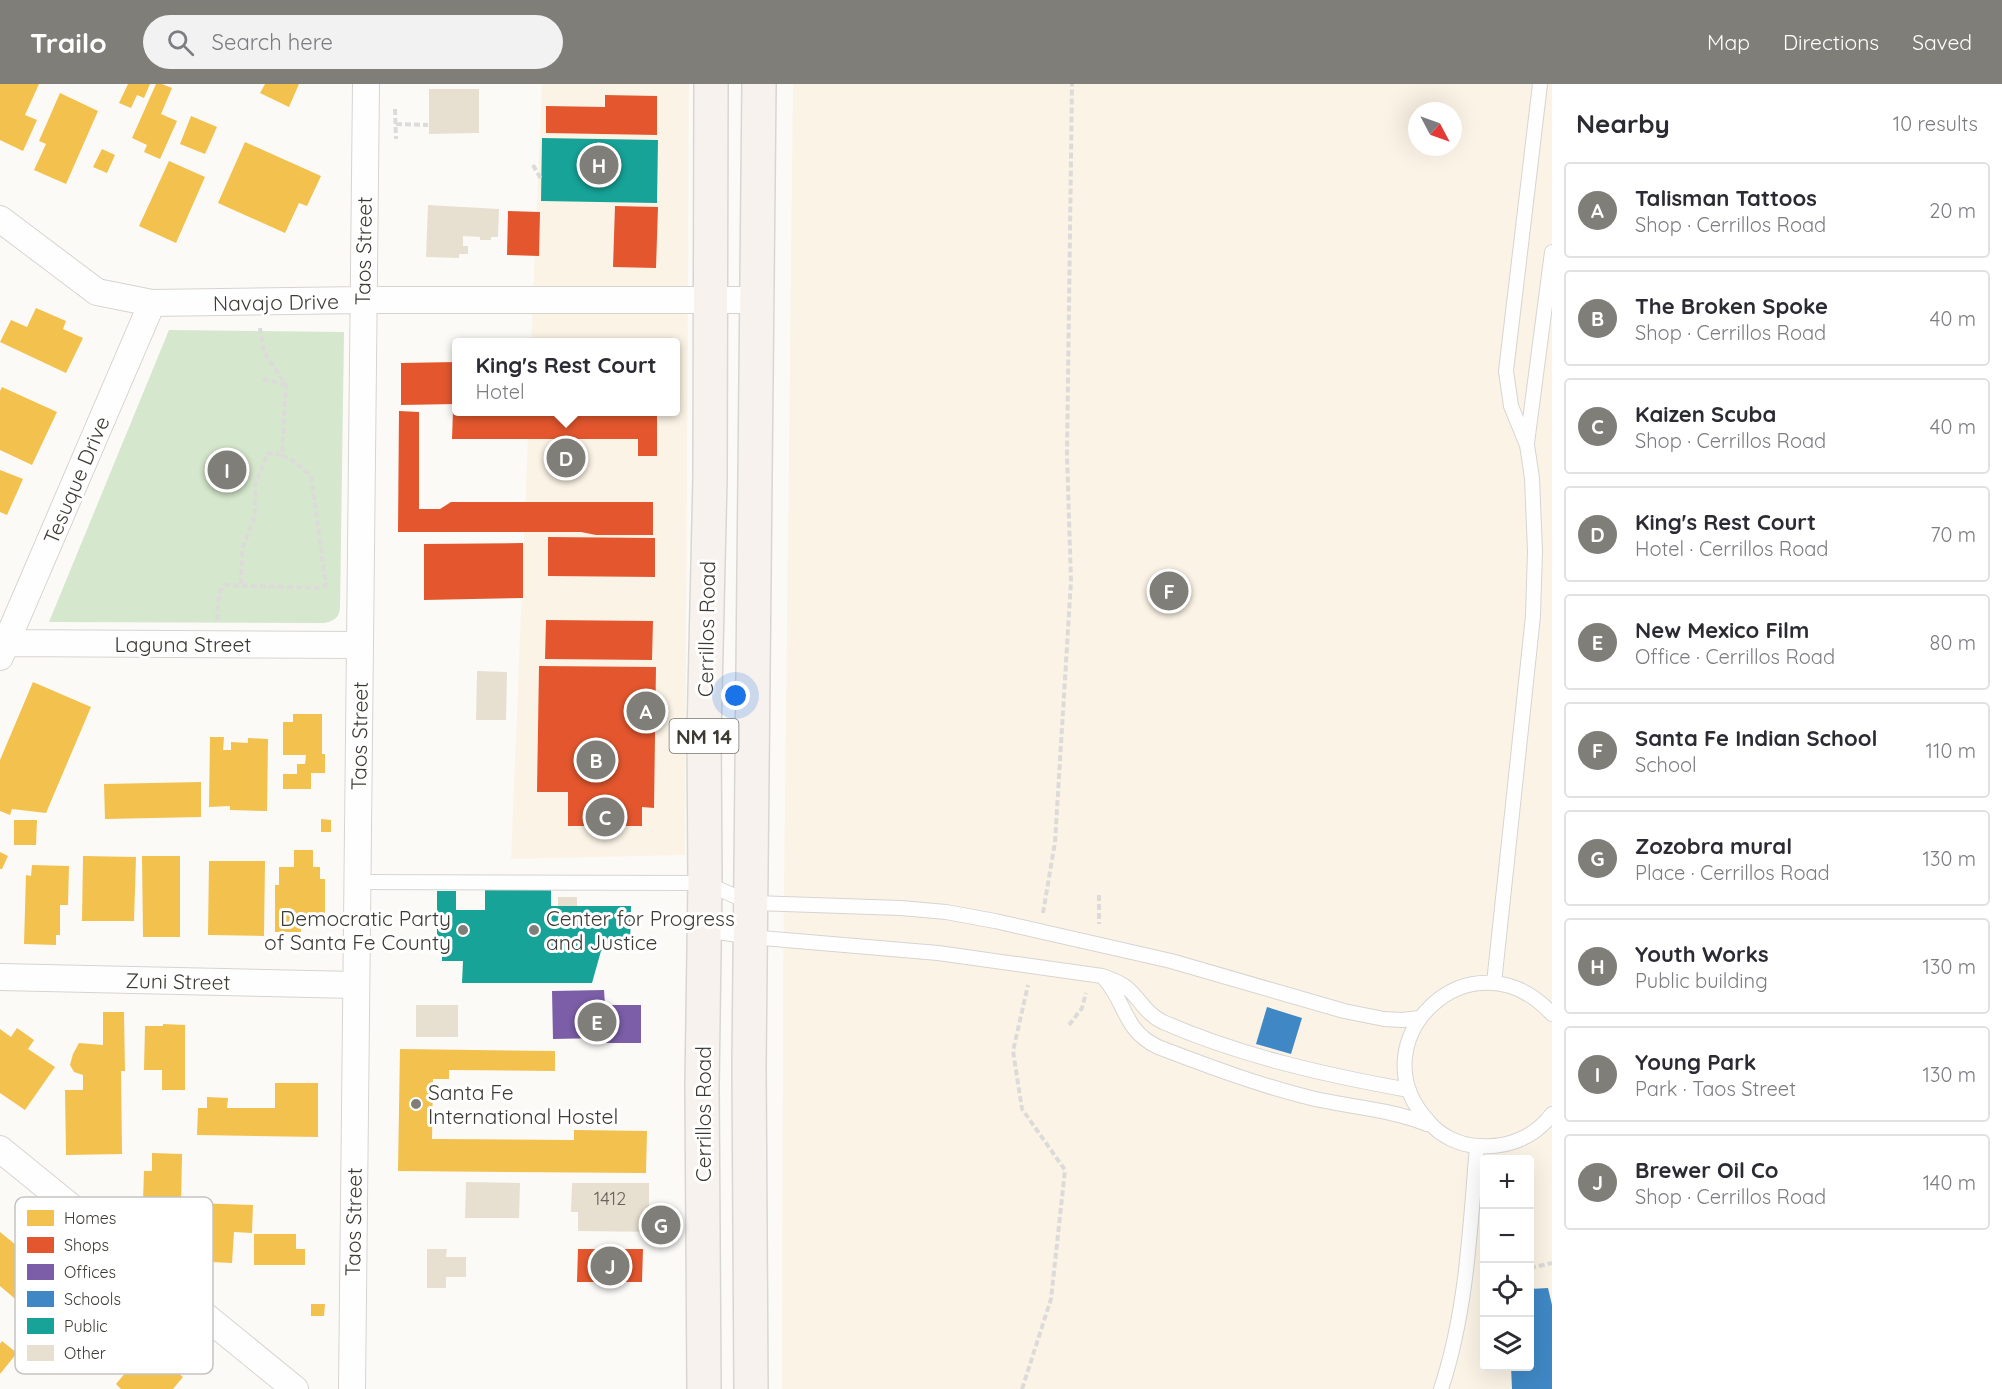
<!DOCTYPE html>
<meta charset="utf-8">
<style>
:root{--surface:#fff;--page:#f2f2f3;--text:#2b2b33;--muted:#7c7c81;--line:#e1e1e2;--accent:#807e78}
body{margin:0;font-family:Quicksand,sans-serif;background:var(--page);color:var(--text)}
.controls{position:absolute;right:18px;bottom:18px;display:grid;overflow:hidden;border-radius:6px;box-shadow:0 6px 24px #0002}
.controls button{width:54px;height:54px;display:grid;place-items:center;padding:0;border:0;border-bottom:2px solid var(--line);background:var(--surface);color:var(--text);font:30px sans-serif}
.compass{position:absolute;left:1408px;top:18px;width:54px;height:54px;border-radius:50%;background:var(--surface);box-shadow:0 6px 24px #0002;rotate:131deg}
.you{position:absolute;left:736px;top:612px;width:21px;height:21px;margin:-15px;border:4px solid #fff;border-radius:50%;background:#1a73e8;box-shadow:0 0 0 9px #1a73e833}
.badge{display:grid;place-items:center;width:39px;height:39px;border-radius:50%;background:var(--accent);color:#fff;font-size:20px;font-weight:700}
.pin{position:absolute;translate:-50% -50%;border:3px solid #fff;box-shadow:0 2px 6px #0006}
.popup{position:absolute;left:452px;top:254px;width:228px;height:78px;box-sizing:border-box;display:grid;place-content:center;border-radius:6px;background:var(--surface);filter:drop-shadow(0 2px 4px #0005);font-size:20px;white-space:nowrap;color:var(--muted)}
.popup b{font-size:22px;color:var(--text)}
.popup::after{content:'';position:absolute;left:50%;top:100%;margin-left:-12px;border:12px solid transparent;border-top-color:var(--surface)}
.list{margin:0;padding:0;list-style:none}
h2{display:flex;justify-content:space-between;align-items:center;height:78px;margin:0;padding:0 24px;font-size:26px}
h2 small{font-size:20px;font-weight:400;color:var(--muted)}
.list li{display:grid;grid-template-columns:39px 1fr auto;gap:18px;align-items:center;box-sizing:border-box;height:96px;margin:0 12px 12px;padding:0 12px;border:2px solid var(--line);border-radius:6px}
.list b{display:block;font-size:22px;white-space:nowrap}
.list p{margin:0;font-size:20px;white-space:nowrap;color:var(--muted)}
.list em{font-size:20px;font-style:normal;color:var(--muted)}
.icon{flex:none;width:33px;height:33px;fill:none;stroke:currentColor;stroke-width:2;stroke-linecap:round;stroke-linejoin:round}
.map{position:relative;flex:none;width:1552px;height:1305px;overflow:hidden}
header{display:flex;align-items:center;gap:36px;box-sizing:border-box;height:84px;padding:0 30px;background:var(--accent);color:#fff}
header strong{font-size:28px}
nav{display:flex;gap:33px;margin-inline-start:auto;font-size:21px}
.search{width:420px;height:54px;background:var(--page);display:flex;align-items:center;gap:15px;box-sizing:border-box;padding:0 21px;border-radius:33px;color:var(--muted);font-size:22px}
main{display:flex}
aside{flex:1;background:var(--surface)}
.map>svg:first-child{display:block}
</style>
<header>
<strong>Trailo</strong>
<div class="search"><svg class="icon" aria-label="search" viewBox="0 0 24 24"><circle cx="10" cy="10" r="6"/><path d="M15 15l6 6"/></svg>Search here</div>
<nav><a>Map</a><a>Directions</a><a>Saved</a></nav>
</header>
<main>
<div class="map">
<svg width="1552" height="1305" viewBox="0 0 1552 1305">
<rect width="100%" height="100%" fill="#fcfaf7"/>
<path fill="#fbf4e6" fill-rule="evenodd" d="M542 0H689L685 771 511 775 529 328H676V258H531Z
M793 0H1552V1305H782L783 893ZM1417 27H1453V63H1417ZM1484 1076H1530V1282H1484Z"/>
<path fill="#d5e7cc" d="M169 246 344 248 340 524C339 534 334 537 324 539L49 538Z"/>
<path fill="#f2c14e" d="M0 0H39L25 31 37 36 23 67 0 56Z
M128 0H150L144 14 137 11 131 24 119 19Z
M156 0H162L172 4 161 30 177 37 160 75 144 68 147 61 132 54Z
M265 0H299L289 23 260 9Z
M60 9 98 27 66 100 34 86 46 60 39 57Z
M191 32 217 43 205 70 180 60Z
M245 58 321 92 307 122 299 119 285 149 218 119Z
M102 65 115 71 107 89 93 83Z
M169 77 205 93 176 159 139 142Z
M36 224 66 237 63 245 83 254 66 289 0 258 11 236 27 243Z
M2 303 57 328 32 381 0 366V307Z
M0 386 23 395 7 431 0 428Z
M33 598 91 623 46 729 12 725 10 731 0 727V676Z
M293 630H322V670H325V689H311V705H283V690H297V680H305L306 671H283V638H293Z
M210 653H224L223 666H231V658L248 659V654L268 655 267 727 230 726V722L209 723Z
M201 698V733L105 735 104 700Z
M321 735 331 736V748H321Z
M14 736H37L36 761H14Z
M294 766H313V783H320V795H325V834H301V848H275V801H279V783H294Z
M0 768 8 772 2 785H0Z
M83 772 136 773 134 837H82Z
M142 772H180V853H143Z
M209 777H265L264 852 208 851Z
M32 781 69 782 68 821H60V851H56V861L24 860 26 791 31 792Z
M103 928H124L125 987H121L122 1070 66 1071 65 1006H83V991L74 988 70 981 73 970 79 959 103 961Z
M163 940 185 941V1006H162V986H144L145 942H163Z
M17 944 34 956 28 965 55 983 25 1026 0 1009V945L11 953Z
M400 965 555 967V987L449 986V995H433L432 1055 574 1056V1046L647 1047 646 1089 398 1087Z
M275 999H318V1053L197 1051 198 1024H207V1013L228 1014 227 1024H275Z
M152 1069 182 1070 181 1122H151L152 1117H143L144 1087H152Z
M192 1119 253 1121 252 1149 234 1148 232 1179 190 1177Z
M0 1148 21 1165 25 1160 51 1181 20 1219 0 1202Z
M254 1150H296V1165H305V1181H254Z
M69 1195 85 1207 81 1213 122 1244 92 1283 55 1254 46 1267 26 1251 37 1236 44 1241 55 1226 49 1221Z
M311 1220H325L324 1232H311Z
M2 1257 17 1269 0 1290V1260Z
M147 1263 183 1293 173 1305H121L116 1300Z"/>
<path fill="#e4572e" d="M605 11 657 12V51L546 49V22L605 23Z
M615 122 658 123 656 184 613 183Z
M508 127 540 128 539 172 507 171Z
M456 278V320L401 321V279Z
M399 327 419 328V425H440L451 418H653V451H596L581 448H398Z
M453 327 657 328V372H638V355H452Z
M548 453 655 454V493L548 492Z
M523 459V514L424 516V460Z
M546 536 653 537 652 576 545 575Z
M539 582 656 583 654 724 642 723V742H568V708H537Z
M578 1165H643L642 1198H577Z"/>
<path fill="#7b5ea7" d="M604 906 605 921H641V959H601L602 954 553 955 552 907Z"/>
<path fill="#3f88c5" d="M1267 923 1302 934 1291 970 1256 960Z
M1548 1204 1552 1221V1305H1512L1511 1282H1530V1205Z"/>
<path fill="#17a398" d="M542 54 658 56 657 119 541 117Z
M485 806H551V822H631L630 867H601L592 899H462L463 877H442V867H437V807H456V826H485Z"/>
<path fill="#e7e0d0" d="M429 5H479V49L429 50Z
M428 121 499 125 498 153H491V156H480V153L463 152V162H468V170H459V174L426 173Z
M477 587 507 588 506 636H476Z
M558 813H577V822H558Z
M416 921H458V953H416Z
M466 1098 520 1099 519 1134H465Z
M572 1099H649V1136H658V1148L578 1147V1128H571Z
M427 1165H447L446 1173H466V1193H446V1204H427Z"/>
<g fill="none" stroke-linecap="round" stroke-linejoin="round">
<g stroke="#d7d4d0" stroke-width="16">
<path id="service" d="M1527 359 1552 168
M357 798 705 799 751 819 901 824 946 828 995 837 1171 877 1344 927 1384 935 1402 936 1419 934
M705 846 751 853 938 869 1102 892C1111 895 1120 898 1127 904 1140 915 1146 930 1163 938 1241 972 1325 991 1409 1006
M1104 894C1127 920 1123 946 1158 963 1208 982 1258 1001 1311 1014 1349 1023 1390 1025 1427 1040
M1494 899 1533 532 1535 467 1532 394 1527 361 1511 322 1506 287 1540 0
M1552 930C1472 843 1354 957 1428 1037 1440 1052 1461 1062 1480 1062 1508 1064 1535 1053 1552 1030
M1441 1305C1467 1227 1470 1144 1477 1062"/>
</g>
<g stroke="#d7d4d0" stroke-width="28">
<path id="minor" d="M0 135 97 208 152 219 363 216H757
M5 559 360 561
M0 573 152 219
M0 893 355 901
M0 1065 295 1305
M352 1305 366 0"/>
</g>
<g stroke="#d8d6d3" stroke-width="36">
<path id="primary" d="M704 1305 702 1002 705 799 704 651 710 394 711 0
M751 1305 749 982 759 0"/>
</g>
<path stroke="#dcdbd9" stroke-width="4" stroke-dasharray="6 3" stroke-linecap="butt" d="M395 25 396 55
M396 40 428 41
M533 81 541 95
M263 295 286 301
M241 500 242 465 255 432V401L268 369 282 371
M217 536 219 509 225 501 320 504 326 501 311 392 295 378 282 371 286 301 264 268 260 244
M1099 811V840
M1043 829 1055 758 1071 497 1067 371 1072 0
M1069 941 1082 924 1086 909
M1530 1184 1552 1179
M1022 1305 1051 1215 1065 1086 1022 1025 1013 967 1028 901"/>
<use href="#service" stroke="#fffefe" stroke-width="14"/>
<use href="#minor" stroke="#fffefe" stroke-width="26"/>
<use href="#primary" stroke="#f8f2ee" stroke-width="33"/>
</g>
<g fill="#807e78" stroke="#fff" stroke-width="2">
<circle cx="463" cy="846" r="6"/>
<circle cx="534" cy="846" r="6"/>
<circle cx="416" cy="1020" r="6"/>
</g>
<g text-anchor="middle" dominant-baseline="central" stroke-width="6" stroke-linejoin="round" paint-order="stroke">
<g font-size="18" fill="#68645b">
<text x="610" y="1114">1412</text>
</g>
<rect fill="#fff" stroke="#787671" stroke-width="1.5" x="669.5" y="635" width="69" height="34" rx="4.5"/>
<g font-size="20" font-weight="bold" fill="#3e3b34">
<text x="704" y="652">NM 14</text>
</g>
<g font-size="21" fill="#3e3b34" stroke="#fff">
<text transform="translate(363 167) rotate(-89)">Taos Street</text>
<text transform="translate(276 218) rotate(-1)">Navajo Drive</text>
<text transform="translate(76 396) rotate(-67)">Tesuque Drive</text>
<text transform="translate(706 545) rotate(-89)">Cerrillos Road</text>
<text x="183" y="560">Laguna Street</text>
<text transform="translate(359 652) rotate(-89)">Taos Street</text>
<text transform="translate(178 897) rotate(1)">Zuni Street</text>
<text transform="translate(703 1030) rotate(-90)">Cerrillos Road</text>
<text transform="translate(353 1138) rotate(-89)">Taos Street</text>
</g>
<g font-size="21" fill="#3e3b34" stroke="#fff" text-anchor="start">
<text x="451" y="834" text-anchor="end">Democratic Party<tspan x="451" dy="24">of Santa Fe County</tspan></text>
<text x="546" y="834">Center for Progress<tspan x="546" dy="24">and Justice</tspan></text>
<text x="428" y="1008">Santa Fe<tspan x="428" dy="24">International Hostel</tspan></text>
</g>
</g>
<rect x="15" y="1113" width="198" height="177" rx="9" fill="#fff" stroke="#c5c4c2" stroke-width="1.5"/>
<rect x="27" y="1126" width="27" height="16" fill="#f2c14e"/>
<rect x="27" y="1153" width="27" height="16" fill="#e4572e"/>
<rect x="27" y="1180" width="27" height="16" fill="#7b5ea7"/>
<rect x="27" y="1207" width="27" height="16" fill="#3f88c5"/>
<rect x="27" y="1234" width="27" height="16" fill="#17a398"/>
<rect x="27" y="1261" width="27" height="16" fill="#e7e0d0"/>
<g font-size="16" fill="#3e3b34">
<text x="64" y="1140">Homes</text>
<text x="64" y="1167">Shops</text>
<text x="64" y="1194">Offices</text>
<text x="64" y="1221">Schools</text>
<text x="64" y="1248">Public</text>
<text x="64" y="1275">Other</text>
</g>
</svg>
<div class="controls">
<button>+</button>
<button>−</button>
<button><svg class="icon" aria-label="locate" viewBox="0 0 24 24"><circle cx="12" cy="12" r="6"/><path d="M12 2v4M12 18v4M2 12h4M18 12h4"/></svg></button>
<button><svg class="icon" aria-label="layers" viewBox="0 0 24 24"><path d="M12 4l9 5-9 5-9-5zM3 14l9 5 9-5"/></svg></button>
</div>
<svg class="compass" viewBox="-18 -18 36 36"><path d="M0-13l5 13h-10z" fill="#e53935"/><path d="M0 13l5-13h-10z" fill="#7c7c81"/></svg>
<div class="you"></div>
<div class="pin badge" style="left:646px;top:627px">A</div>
<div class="pin badge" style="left:596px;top:676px">B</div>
<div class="pin badge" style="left:605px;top:733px">C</div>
<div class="pin badge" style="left:566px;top:374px">D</div>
<div class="popup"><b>King's Rest Court</b>Hotel</div>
<div class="pin badge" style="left:597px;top:938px">E</div>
<div class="pin badge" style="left:1169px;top:507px">F</div>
<div class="pin badge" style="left:661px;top:1141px">G</div>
<div class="pin badge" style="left:599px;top:81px">H</div>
<div class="pin badge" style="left:227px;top:386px">I</div>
<div class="pin badge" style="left:610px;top:1182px">J</div>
</div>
<aside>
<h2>Nearby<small>10 results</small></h2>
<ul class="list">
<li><span class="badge">A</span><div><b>Talisman Tattoos</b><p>Shop · Cerrillos Road</p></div><em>20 m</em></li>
<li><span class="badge">B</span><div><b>The Broken Spoke</b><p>Shop · Cerrillos Road</p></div><em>40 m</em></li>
<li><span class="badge">C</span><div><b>Kaizen Scuba</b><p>Shop · Cerrillos Road</p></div><em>40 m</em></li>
<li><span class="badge">D</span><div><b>King's Rest Court</b><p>Hotel · Cerrillos Road</p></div><em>70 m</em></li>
<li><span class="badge">E</span><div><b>New Mexico Film</b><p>Office · Cerrillos Road</p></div><em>80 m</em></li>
<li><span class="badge">F</span><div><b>Santa Fe Indian School</b><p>School</p></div><em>110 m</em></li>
<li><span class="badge">G</span><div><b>Zozobra mural</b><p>Place · Cerrillos Road</p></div><em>130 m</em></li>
<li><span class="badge">H</span><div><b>Youth Works</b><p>Public building</p></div><em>130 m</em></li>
<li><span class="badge">I</span><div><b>Young Park</b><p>Park · Taos Street</p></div><em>130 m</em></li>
<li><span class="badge">J</span><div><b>Brewer Oil Co</b><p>Shop · Cerrillos Road</p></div><em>140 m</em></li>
</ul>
</aside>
</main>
